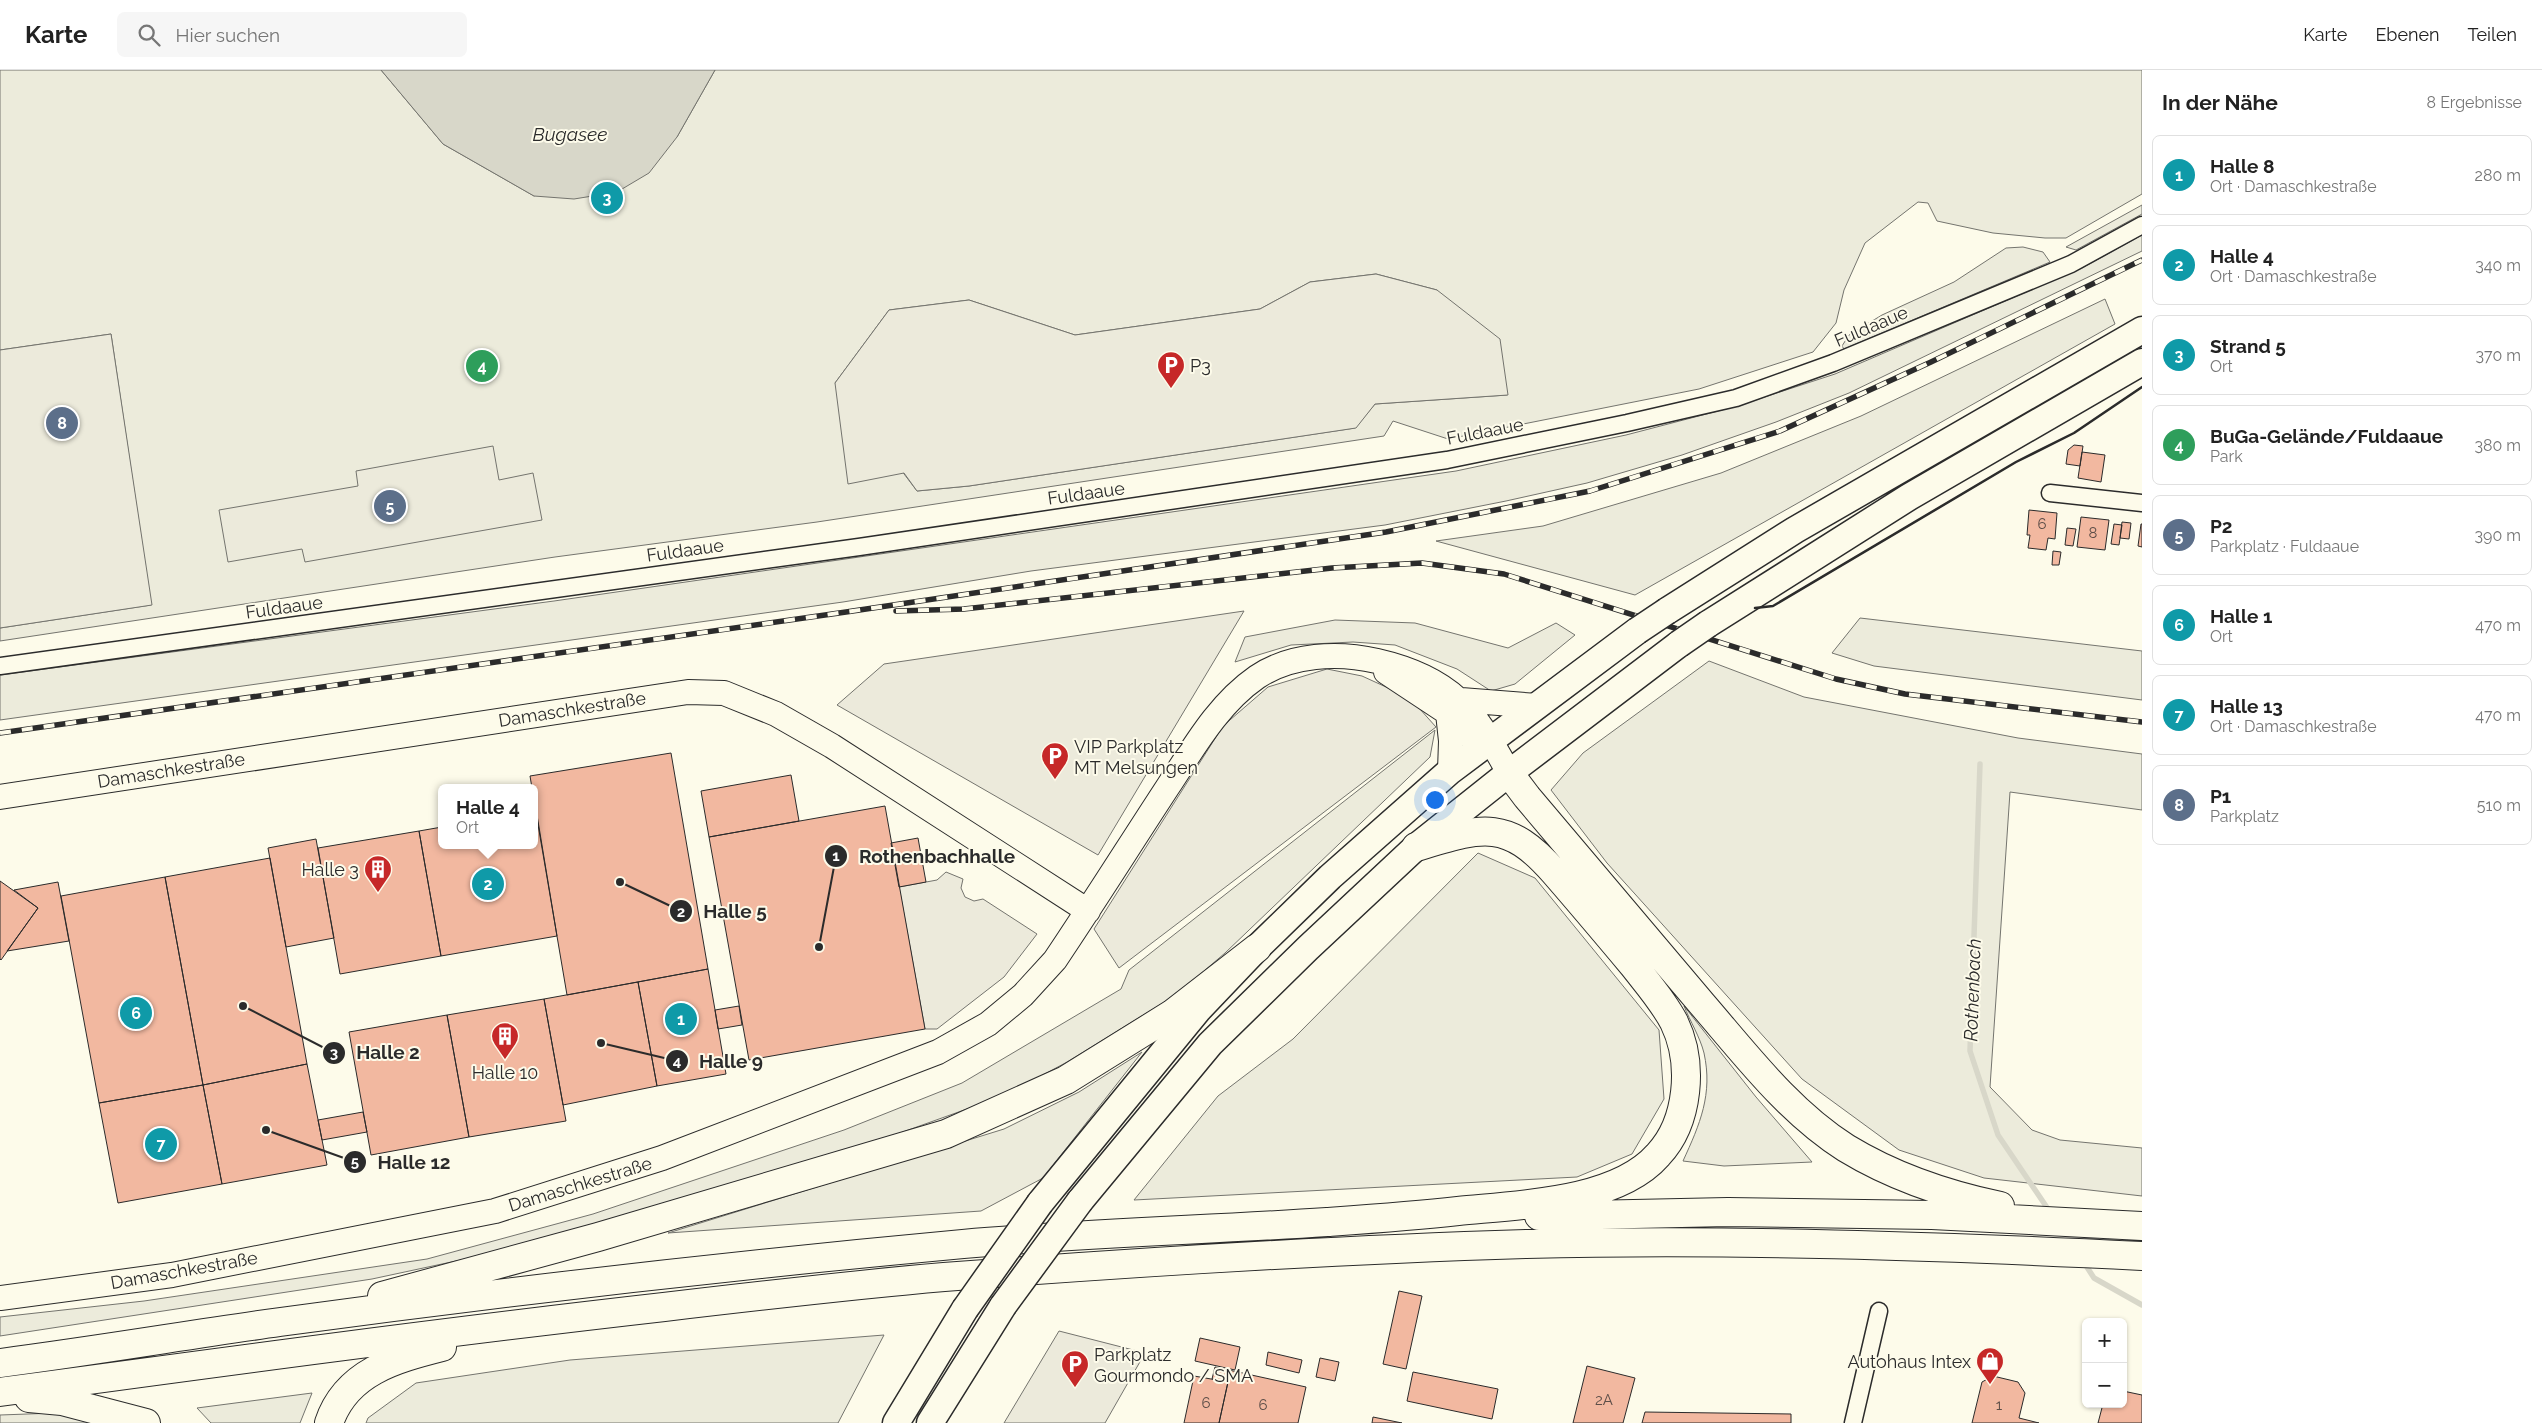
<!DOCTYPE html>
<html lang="de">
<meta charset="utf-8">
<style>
:root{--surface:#fff;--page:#f6f6f6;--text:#222;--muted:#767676;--line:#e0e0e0;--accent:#b45309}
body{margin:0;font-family:Raleway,sans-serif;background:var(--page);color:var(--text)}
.controls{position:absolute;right:15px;bottom:15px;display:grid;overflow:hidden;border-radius:8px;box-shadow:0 1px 4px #0004}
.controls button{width:45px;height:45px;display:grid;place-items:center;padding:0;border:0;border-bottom:1px solid var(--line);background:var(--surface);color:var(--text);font:25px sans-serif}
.you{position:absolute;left:1434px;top:729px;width:18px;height:18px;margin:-12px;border:4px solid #fff;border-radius:50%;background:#1a73e8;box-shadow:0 0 0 8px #1a73e833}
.badge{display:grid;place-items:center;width:32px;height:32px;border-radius:50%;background:var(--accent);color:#fff;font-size:16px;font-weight:700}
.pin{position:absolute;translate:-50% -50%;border:2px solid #fff;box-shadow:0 1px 5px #0006}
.popup{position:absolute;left:438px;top:714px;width:100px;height:65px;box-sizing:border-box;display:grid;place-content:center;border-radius:8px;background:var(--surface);filter:drop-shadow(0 1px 4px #0005);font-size:16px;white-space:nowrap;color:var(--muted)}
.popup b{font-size:19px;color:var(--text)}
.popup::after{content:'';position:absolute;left:50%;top:100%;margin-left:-10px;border:10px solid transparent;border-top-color:var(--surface)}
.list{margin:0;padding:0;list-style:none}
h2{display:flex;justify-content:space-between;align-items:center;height:65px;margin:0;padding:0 20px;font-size:21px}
h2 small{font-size:16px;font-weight:400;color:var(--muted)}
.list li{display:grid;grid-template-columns:32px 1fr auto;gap:15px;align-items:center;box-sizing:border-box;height:80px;margin:0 10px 10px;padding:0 10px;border:1px solid var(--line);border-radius:8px}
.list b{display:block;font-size:19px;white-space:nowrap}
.list p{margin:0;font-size:16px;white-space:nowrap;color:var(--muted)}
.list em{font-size:16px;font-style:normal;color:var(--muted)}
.icon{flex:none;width:28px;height:28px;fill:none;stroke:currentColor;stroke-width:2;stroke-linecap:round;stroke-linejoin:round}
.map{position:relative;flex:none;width:2142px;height:1353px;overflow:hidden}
header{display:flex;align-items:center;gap:30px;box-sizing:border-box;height:70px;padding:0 25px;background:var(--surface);border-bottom:1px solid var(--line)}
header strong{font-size:24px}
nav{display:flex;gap:28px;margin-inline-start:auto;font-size:18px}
.search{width:350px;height:45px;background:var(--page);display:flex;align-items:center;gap:12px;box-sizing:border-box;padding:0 18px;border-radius:8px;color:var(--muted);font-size:19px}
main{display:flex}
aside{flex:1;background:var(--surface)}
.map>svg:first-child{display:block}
</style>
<header>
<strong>Karte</strong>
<div class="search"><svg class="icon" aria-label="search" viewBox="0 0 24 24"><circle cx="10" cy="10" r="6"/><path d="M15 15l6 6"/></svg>Hier suchen</div>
<nav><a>Karte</a><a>Ebenen</a><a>Teilen</a></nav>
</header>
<main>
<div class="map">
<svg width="2142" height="1353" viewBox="0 0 2142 1353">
<rect width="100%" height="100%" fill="#fdfbea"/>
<path fill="#ecebdb" stroke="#74746e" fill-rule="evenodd" d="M0 0H381L443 74 534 126 677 67 715 0H2142V124L2066 168H2045L1993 163 1937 151 1928 133 1918 132 1865 173 1844 220 1836 253 1813 282 1699 319 1448 369 1393 351 1384 366 817 452 555 487 0 571V558L151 535 111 264 0 280ZM1376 204 1437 220 1507 325 1375 334 1355 358 969 416 917 421 835 313 889 240 969 230 1075 265 1260 239 1310 212Z
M2142 135V144L2076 180 2066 177Z
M2142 165V181L1849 323 1776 352 1682 385 1587 413 1506 431 1385 455 1031 501 843 532 0 650V605L554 531 1456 401 1626 365 1737 336 1835 304 2082 198Z
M2023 177 2043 182 2050 192 1844 279 1842 276 1849 265 1882 245 1954 212 2006 178Z
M2105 229 2115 254 1635 525 1436 471 1543 456 1721 403 1861 346Z
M1860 548 2142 581V630L1874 596 1832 583Z
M1335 550 1415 553 1508 578 1556 553 1575 565 1515 614 1491 621 1457 599 1395 575 1353 572 1291 575 1235 592 1245 567Z
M1709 591 1804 627 2018 668 2142 684V740L2010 722 1990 1017 2032 1060 2060 1070 2142 1078V1126L1984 1108 1899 1080 1802 1009 1607 793 1551 720 1583 683Z
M1435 660 1430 687 1225 883 1176 925 1067 992 1006 1025 886 1068 512 1179 372 1209 0 1266V1247L144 1231 427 1189 593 1144 844 1060 962 1013 1121 919 1129 900Z
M1478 783 1535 808 1659 960 1664 1029 1632 1084 1577 1107 1134 1130 1218 1026 1293 969Z
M1684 936 1756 1027 1812 1092 1724 1096 1683 1091C1700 1054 1713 1024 1704 983 1700 967 1690 951 1684 936Z
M1142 982 1043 1108 981 1141 668 1163 1004 1059 1079 1022Z
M884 1265 838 1353H366L368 1348 416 1313 570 1290Z
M312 1323 300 1353H211L197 1338Z
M55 1343 95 1353H0V1345Z"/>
<path fill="#eceadb" stroke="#74746e" d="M1376 204 1437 220 1500 269 1508 325 1375 334 1356 358 969 416 917 421 904 403 848 414 835 313 889 240 969 230 1075 265 1260 239 1310 212Z
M111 264 152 535 0 558V280Z
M493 376 499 410 533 403 542 450 305 492 302 479 228 492 219 440 358 416 356 401Z
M1244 541 1098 785 837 635 884 594Z
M1327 599 1362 606 1410 628 1436 657 1119 898 1094 859 1223 656 1268 617Z
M946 802 963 809 961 818 965 827 974 831 983 829 1037 864 1004 907 937 959H925L899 817 937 810Z
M1059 1261 1145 1283 1105 1353H1004Z"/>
<path fill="#d8d7c9" stroke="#74746e" d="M381 0H715L677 67 649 103 617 122 574 129 534 126 443 74Z"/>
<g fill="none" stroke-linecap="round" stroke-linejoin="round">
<path stroke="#d8d7c9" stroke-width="5.5" d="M1980 694 1970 981 1998 1065 2050 1142
M2083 1191 2094 1208 2142 1235"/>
</g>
<path fill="#f2b8a0" stroke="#2b2b2b" d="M2074 375 2083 376 2080 396 2066 394 2068 380Z
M2082 382 2105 385 2101 412 2078 408Z
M2029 440 2057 443 2055 469 2048 468 2046 480 2028 478 2030 465H2027Z
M2081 447 2109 450 2105 480 2077 477Z
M2122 452 2131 453 2129 469 2120 468Z
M2114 454 2122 455 2119 475 2111 474Z
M2141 454H2142V477L2138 476Z
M2067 458 2076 459 2073 476 2065 475Z
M2053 481 2061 482 2059 495H2052Z
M671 683 708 899 567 925 534 731V718H532L530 706Z
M791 705 799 751 709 767 701 721Z
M885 736 925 959 749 990 709 767Z
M536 739 557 866 441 886 419 761 442 757V775H534Z
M419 761 441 886 340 904 318 778Z
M918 768 926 812 899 817 891 773Z
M316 769 334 868 286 877 268 778Z
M270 788 307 994 203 1015 165 807Z
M165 807 203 1015 99 1033 61 826Z
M0 811 38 838 1 890 0 889Z
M58 812 69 871 7 881 38 838 14 820Z
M708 899 726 1004 657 1016 638 912Z
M638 912 657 1016 563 1035 544 929Z
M544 929 566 1051 469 1067 447 945Z
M739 936 742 955 718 959 715 940Z
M447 945 469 1067 371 1085 349 962Z
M307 994 327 1095 222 1114 203 1015Z
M203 1015 222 1114 118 1133 99 1033Z
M363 1042 367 1062 322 1070 318 1050Z
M1399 1221 1422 1226 1406 1299 1383 1294Z
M1200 1268 1240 1277 1235 1300 1195 1291Z
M1268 1282 1302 1290 1299 1303 1266 1295Z
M1320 1288 1339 1292 1335 1311 1316 1307Z
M1587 1296 1635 1308 1623 1353H1573Z
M1215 1297 1306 1317 1298 1353H1219L1228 1312 1212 1309Z
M1413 1302 1498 1319 1492 1349 1407 1331Z
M1194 1306 1228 1312 1219 1353H1184Z
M1993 1306 2018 1312 2025 1323 2019 1348 2039 1353H1972L1982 1312Z
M2123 1321 2142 1325V1353H2098L2103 1334H2123Z
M1645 1342 1791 1344V1353H1642Z
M1373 1347 1402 1353H1372Z"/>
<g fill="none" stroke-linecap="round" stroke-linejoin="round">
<g stroke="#2b2b2b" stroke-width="19">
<path id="street" d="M2050 423 2142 433
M0 596 859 477 1447 390 1627 353 1736 328 1833 293 2071 194 2142 155
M1853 1353 1879 1241"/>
</g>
<g stroke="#2b2b2b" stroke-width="26">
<path id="secondary" d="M1386 602 1448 643 1479 674
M1461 630 1537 636
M1448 643 1451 671 1450 701
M0 727 688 622 724 623 776 644 832 676 1088 841
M0 1228 172 1205 495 1141 662 1088 938 982 988 954 1023 925 1055 890C1094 832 1131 773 1169 715 1194 677 1218 634 1257 607 1291 584 1338 582 1377 591 1451 608 1474 639 1509 703"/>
</g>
<g stroke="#2b2b2b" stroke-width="29">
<path id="primary" d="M1667 541 1795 460 2142 260
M1708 554 1909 427 2142 292
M1080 1131 1210 974 1308 878 1416 777 1509 703 1679 574
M1040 1133 1198 940 1257 878 1330 807 1450 701 1637 561
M896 1353 965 1239
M930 1353 1003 1236"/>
</g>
<g stroke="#2b2b2b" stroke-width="30">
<path id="highway" d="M1509 703 1527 727C1585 796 1643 865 1702 934 1746 985 1789 1042 1846 1078 1892 1106 1948 1125 2000 1136
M1539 1146 1728 1142 1932 1145 2142 1156
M382 1226 598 1167 946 1064 1066 1010 1172 944 1257 878
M0 1293C94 1281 187 1265 280 1252 507 1221 735 1195 963 1174 1084 1163 1206 1160 1327 1152 1370 1149 1414 1146 1458 1141 1517 1135 1616 1133 1658 1085 1689 1052 1694 993 1674 952 1663 931 1647 913 1633 895 1607 864 1581 833 1554 802 1506 747 1480 758 1416 777
M0 1322C221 1292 443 1262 664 1237 757 1226 851 1215 944 1207 1138 1192 1332 1180 1526 1174 1732 1169 1937 1176 2142 1186
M29 1328 62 1331 146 1353
M329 1353C346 1302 395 1289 442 1277"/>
</g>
<use href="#street" stroke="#fdfbea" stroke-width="16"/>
<use href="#secondary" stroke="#fdfbea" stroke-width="24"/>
<use href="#primary" stroke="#fdfbea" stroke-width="26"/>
<use href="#highway" stroke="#fdfbea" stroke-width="28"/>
<g stroke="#2b2b2b" stroke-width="5.5">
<path id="rail" d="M896 541 964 539 1332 498 1422 493 1504 504 1836 609 1905 624 2142 652
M0 663 846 542 1386 462 1590 421 1780 361 1931 292 2142 190"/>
</g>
<use href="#rail" stroke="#fdfbea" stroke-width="4" stroke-dasharray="11" stroke-linecap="butt"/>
<g stroke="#2b2b2b" stroke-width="29" stroke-linecap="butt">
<path id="primary-bridge" d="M1637 561 1667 541
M1679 574 1708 554
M1003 1236 1080 1131
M965 1239 1040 1133"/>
</g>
<use href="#primary-bridge" stroke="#fdfbea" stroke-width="26"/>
<path stroke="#2b2b2b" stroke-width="2.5" d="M1755 538 1773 536 2016 392 2074 363 2142 317"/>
</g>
<defs>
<g id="parking-pin" transform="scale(1.4375)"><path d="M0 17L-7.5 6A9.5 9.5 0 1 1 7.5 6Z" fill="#c62828" stroke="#fdfbea"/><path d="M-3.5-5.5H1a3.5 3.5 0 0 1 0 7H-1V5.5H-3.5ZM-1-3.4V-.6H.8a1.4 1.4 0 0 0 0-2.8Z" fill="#fff"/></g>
<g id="building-pin" transform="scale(1.4375)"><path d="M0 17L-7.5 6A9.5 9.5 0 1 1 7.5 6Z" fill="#c62828" stroke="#fdfbea"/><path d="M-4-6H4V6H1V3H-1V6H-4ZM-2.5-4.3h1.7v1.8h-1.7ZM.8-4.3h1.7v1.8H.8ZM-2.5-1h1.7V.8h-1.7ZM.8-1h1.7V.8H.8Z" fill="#fff"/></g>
<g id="shop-pin" transform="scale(1.4375)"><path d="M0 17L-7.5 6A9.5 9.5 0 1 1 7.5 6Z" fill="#c62828" stroke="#fdfbea"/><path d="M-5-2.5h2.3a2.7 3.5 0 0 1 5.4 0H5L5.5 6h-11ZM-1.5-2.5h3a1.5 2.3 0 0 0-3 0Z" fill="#fff"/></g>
</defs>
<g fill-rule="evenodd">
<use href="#parking-pin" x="1171" y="295"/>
<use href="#parking-pin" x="1055" y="686"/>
<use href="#building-pin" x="378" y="799"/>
<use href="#building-pin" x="505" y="966"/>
<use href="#shop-pin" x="1990" y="1291"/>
<use href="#parking-pin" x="1075" y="1294"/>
</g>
<g text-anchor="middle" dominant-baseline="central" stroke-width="4" stroke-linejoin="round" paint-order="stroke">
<g font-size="15" fill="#5d4e48">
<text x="2042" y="454">6</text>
<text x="2093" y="463">8</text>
<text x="1604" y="1330">2A</text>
<text x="1206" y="1333">6</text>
<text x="1263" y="1335">6</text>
<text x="1999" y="1335">1</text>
</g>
<g font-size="18" fill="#2b2b2b" stroke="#fdfbea">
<text transform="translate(1871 256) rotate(-23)">Fuldaaue</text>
<text transform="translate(1485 361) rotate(-11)">Fuldaaue</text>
<text transform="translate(1086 423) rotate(-8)">Fuldaaue</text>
<text transform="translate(685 480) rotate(-8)">Fuldaaue</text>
<text transform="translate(284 537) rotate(-8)">Fuldaaue</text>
<text transform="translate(572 639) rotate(-9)">Damaschkestraße</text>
<text transform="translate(171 700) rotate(-9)">Damaschkestraße</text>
<text transform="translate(580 1114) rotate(-17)">Damaschkestraße</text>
<text transform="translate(184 1200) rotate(-10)">Damaschkestraße</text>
</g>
<g font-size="18" fill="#2b2b2b" stroke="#fdfbea" text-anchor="start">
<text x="1190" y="295">P3</text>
<text x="1074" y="676">VIP Parkplatz<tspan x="1074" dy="21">MT Melsungen</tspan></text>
<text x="359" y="799" text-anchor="end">Halle 3</text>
<text x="505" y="1002" text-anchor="middle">Halle 10</text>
<text x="1094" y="1284">Parkplatz<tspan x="1094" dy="21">Gourmondo / SMA</tspan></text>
<text x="1971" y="1291" text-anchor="end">Autohaus Intex</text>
</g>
<g font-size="19" font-style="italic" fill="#2b2b2b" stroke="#fdfbea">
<text x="570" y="64">Bugasee</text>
<text transform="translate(1972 920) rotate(-88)">Rothenbach</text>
</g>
</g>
<path fill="none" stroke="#2b2b2b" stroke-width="2" d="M819 877L836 786M620 812L681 841M243 936L334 983M601 973L677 991M266 1060L355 1092"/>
<g fill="#2b2b2b" stroke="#fdfbea" stroke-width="2">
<circle cx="819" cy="877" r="5"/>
<circle cx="620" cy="812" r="5"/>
<circle cx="243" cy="936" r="5"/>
<circle cx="601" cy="973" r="5"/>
<circle cx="266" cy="1060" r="5"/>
<circle cx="836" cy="786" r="12"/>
<circle cx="681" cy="841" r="12"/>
<circle cx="334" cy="983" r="12"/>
<circle cx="677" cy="991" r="12"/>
<circle cx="355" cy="1092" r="12"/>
</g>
<g font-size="15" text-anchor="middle" font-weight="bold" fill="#fff">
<text x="836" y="791">1</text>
<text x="681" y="847">2</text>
<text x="334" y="988">3</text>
<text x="677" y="996">4</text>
<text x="355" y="1097">5</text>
</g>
<g font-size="19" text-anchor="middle" font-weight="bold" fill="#2b2b2b" stroke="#fdfbea" stroke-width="4" stroke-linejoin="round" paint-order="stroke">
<text x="937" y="793">Rothenbachhalle</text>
<text x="735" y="848">Halle 5</text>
<text x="388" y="989">Halle 2</text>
<text x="731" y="998">Halle 9</text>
<text x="414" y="1099">Halle 12</text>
</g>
</svg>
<div class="controls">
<button>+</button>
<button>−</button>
</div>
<div class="you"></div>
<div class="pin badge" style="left:681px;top:949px;background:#0f9aa8">1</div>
<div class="pin badge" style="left:488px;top:814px;background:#0f9aa8">2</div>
<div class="popup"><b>Halle 4</b>Ort</div>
<div class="pin badge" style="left:607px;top:128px;background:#0f9aa8">3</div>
<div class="pin badge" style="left:482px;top:296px;background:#2e9e5b">4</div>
<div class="pin badge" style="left:390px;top:436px;background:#5c6f8a">5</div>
<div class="pin badge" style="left:136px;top:943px;background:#0f9aa8">6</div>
<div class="pin badge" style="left:161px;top:1074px;background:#0f9aa8">7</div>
<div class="pin badge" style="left:62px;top:353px;background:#5c6f8a">8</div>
</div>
<aside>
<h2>In der Nähe<small>8 Ergebnisse</small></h2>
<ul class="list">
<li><span class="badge" style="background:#0f9aa8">1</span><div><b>Halle 8</b><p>Ort · Damaschkestraße</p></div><em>280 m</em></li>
<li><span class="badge" style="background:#0f9aa8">2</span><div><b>Halle 4</b><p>Ort · Damaschkestraße</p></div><em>340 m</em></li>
<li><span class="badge" style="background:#0f9aa8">3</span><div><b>Strand 5</b><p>Ort</p></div><em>370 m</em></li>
<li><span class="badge" style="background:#2e9e5b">4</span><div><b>BuGa-Gelände/Fuldaaue</b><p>Park</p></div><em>380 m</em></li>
<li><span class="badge" style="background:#5c6f8a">5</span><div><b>P2</b><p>Parkplatz · Fuldaaue</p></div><em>390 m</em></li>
<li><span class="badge" style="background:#0f9aa8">6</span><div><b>Halle 1</b><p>Ort</p></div><em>470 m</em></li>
<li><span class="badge" style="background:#0f9aa8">7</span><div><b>Halle 13</b><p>Ort · Damaschkestraße</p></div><em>470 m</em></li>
<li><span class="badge" style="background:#5c6f8a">8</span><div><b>P1</b><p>Parkplatz</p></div><em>510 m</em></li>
</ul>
</aside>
</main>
